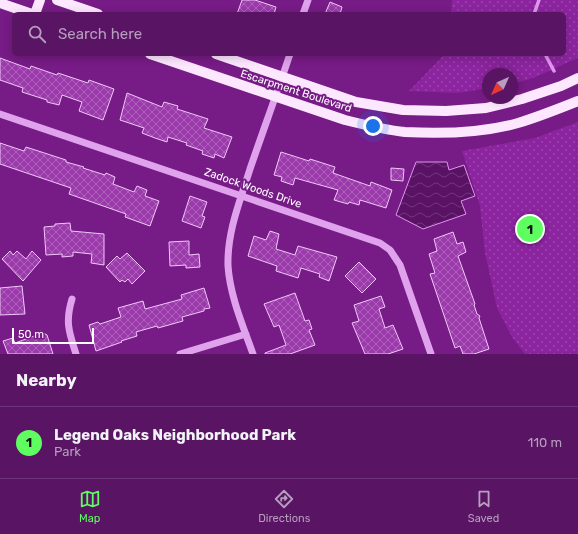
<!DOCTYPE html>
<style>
:root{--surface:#591464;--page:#62216d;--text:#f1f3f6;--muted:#b79ebf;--line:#6e3378;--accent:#5efd60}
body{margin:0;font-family:Rubik,sans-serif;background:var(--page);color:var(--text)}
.compass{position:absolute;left:482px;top:68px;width:36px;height:36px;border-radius:50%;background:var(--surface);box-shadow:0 2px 10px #0003;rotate:225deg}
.scale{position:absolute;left:12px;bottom:10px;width:82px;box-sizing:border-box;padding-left:4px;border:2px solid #fff;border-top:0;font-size:11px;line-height:14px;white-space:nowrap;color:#fff;-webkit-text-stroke:3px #771b86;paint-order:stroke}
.you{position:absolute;left:373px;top:126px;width:14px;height:14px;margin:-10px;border:3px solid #fff;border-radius:50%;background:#1a73e8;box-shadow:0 0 0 6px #1a73e833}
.badge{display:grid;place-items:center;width:26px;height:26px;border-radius:50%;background:var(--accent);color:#111;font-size:13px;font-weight:700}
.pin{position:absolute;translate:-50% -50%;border:2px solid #fff;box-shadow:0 1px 4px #0006}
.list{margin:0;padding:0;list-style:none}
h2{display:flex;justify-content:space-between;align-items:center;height:52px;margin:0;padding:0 16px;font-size:17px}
h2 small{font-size:13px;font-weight:400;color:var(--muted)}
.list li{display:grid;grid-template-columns:26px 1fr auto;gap:12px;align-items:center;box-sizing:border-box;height:72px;padding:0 16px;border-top:1px solid var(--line)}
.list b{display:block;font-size:15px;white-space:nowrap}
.list p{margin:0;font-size:13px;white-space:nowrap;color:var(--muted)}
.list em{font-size:13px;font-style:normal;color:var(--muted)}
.icon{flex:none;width:22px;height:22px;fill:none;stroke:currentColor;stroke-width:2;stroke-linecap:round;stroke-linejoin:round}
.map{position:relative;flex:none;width:578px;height:354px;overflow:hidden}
.search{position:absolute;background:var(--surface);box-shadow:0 2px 10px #0003;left:12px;right:12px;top:12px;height:44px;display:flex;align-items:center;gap:10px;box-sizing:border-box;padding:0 14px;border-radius:6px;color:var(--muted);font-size:15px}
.sheet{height:124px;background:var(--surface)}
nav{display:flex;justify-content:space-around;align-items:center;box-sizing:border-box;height:56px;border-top:1px solid var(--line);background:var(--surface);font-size:11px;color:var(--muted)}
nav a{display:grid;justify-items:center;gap:2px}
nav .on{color:var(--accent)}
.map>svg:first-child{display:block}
</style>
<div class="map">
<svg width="578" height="354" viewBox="0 0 578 354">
<defs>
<pattern id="grass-dots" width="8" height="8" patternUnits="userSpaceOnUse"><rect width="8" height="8" fill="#8c249f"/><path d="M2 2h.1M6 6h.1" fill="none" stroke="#9d45ad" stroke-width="1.8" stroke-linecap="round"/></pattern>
<pattern id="water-waves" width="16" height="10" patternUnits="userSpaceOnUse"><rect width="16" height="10" fill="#591264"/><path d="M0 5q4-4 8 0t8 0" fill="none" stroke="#72367b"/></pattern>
<pattern id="building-cross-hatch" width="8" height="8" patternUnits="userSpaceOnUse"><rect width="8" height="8" fill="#9b3aab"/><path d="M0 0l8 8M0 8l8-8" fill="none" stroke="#af61bc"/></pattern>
</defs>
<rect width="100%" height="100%" fill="#771b86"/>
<path fill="url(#grass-dots)" d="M452 0H578V58L533 78 512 84V74H488V88L458 93 409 91 445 54H564V14H451Z
M578 122V354H525L512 337 497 308 485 253 480 206 462 151 535 138Z"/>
<path fill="url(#water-waves)" stroke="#df95ee" d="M416 162H447L449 170 464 165 475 196 461 201 466 214 423 229 396 215Z"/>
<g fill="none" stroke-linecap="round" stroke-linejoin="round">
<path stroke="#df95ee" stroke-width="3.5" d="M534 14 539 0
M545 54 554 71"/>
</g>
<path fill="url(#building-cross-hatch)" stroke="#f1c7f9" d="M242 0H255L276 7 274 14H237Z
M330 2 342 7 340 14H325Z
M0 58 30 69 31 66 57 75 58 73 88 83 89 80 114 89 103 120 79 111 82 102 62 95 59 105 47 102V100L22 92 23 88 0 80Z
M127 93 162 107 164 102 178 106 177 109 208 119 204 128 232 137 224 158 215 154 214 158 202 154 203 151 186 145 187 143 168 137 167 142 155 138 142 133 144 128 120 120Z
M0 143 24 151 26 147 66 160V162L84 167 83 168 105 175 106 173 115 177 113 184 134 192 137 186 147 190 145 196 159 201 150 226 125 217 126 214 69 194 71 188 0 164Z
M281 152 309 161 310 159 335 167 333 173 370 186 371 182 392 190 386 208 360 200 359 205 349 202 348 204 334 200 338 190 295 178 293 185 281 181 282 177 274 175Z
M391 168 404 169 403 181 391 180Z
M190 196 207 202 202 216 205 217 201 228 182 221Z
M70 223 71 231 104 234V265L91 263 92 254 73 252V256L62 257V254L46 255 44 227 55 226V224Z
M270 231 279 234 276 249 295 255 298 246 337 257 329 281 319 277 320 274 301 268 298 278 276 271 277 266 248 256 254 236 266 240Z
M453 232 457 244 463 242 466 252 458 256 475 304 474 305 477 314 480 316 479 318 489 349 474 354H463L460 346 455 348 430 274 435 273 429 254 437 251 434 239Z
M189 241V255L199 254 200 267 186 268V265L170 266 169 242Z
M10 251 13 255 17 251 26 259 32 251 41 260 23 281 2 259Z
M127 253 145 271 132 284 128 279 125 282 122 280 120 282 106 267 117 256 120 259Z
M359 262 376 279 362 293 345 276Z
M22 286 25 314 0 315V288Z
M204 288 210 308 204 309V311L182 317 183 321 158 328 157 326 136 332 137 336 121 341 122 342 96 351 89 325 98 322 100 324 121 317 118 308 143 301 145 309 182 299 181 295Z
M295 293 305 321 309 320 312 329 309 330 315 345 290 354H265V353L286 345 279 325 274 327 264 304Z
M381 296 385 307 379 309 385 328 393 325 403 349 388 354H365L352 323 359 321 354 305Z
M40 331 47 335 53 354H8L3 341 13 338 15 343 37 335Z"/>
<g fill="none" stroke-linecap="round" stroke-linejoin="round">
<path stroke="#e0a2ec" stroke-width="7" d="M303 14 308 0
M0 114 380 243 390 250 400 265 431 354
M72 299C65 322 69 332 76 354
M180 354 246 334
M253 354C243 326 230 296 228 266 227 232 240 201 250 169 263 131 277 93 290 54"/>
<path stroke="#fde7ff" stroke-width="10" d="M57 0 98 14
M0 3 32 14
M35 14 40 0
M150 54 345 120C365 125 385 130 405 132 442 134 482 133 518 123 538 117 558 109 578 101
M216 54 356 102 403 110 446 111 486 108 522 99 561 86 578 78"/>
</g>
<g text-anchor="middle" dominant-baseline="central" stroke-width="4" stroke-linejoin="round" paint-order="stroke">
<g font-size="11" fill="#fff" stroke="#771b86">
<text transform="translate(296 91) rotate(18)">Escarpment Boulevard</text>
<text transform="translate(253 188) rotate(19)">Zadock Woods Drive</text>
</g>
</g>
</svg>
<svg class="compass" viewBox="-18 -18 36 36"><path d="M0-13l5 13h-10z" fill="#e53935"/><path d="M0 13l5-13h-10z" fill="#b79ebf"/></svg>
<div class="scale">50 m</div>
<div class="you"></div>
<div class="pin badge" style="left:530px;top:229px">1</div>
<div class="search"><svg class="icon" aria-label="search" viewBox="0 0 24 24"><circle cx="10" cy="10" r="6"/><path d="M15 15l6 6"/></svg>Search here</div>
</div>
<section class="sheet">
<h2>Nearby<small></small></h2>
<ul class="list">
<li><span class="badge">1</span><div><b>Legend Oaks Neighborhood Park</b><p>Park</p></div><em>110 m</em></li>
</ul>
</section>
<nav>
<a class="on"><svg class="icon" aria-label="map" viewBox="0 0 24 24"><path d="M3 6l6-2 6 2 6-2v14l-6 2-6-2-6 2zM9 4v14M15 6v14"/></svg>Map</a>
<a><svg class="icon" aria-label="directions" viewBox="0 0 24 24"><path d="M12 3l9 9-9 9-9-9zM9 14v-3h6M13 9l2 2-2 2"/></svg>Directions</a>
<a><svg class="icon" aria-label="saved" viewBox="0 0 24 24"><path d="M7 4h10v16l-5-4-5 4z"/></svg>Saved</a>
</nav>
